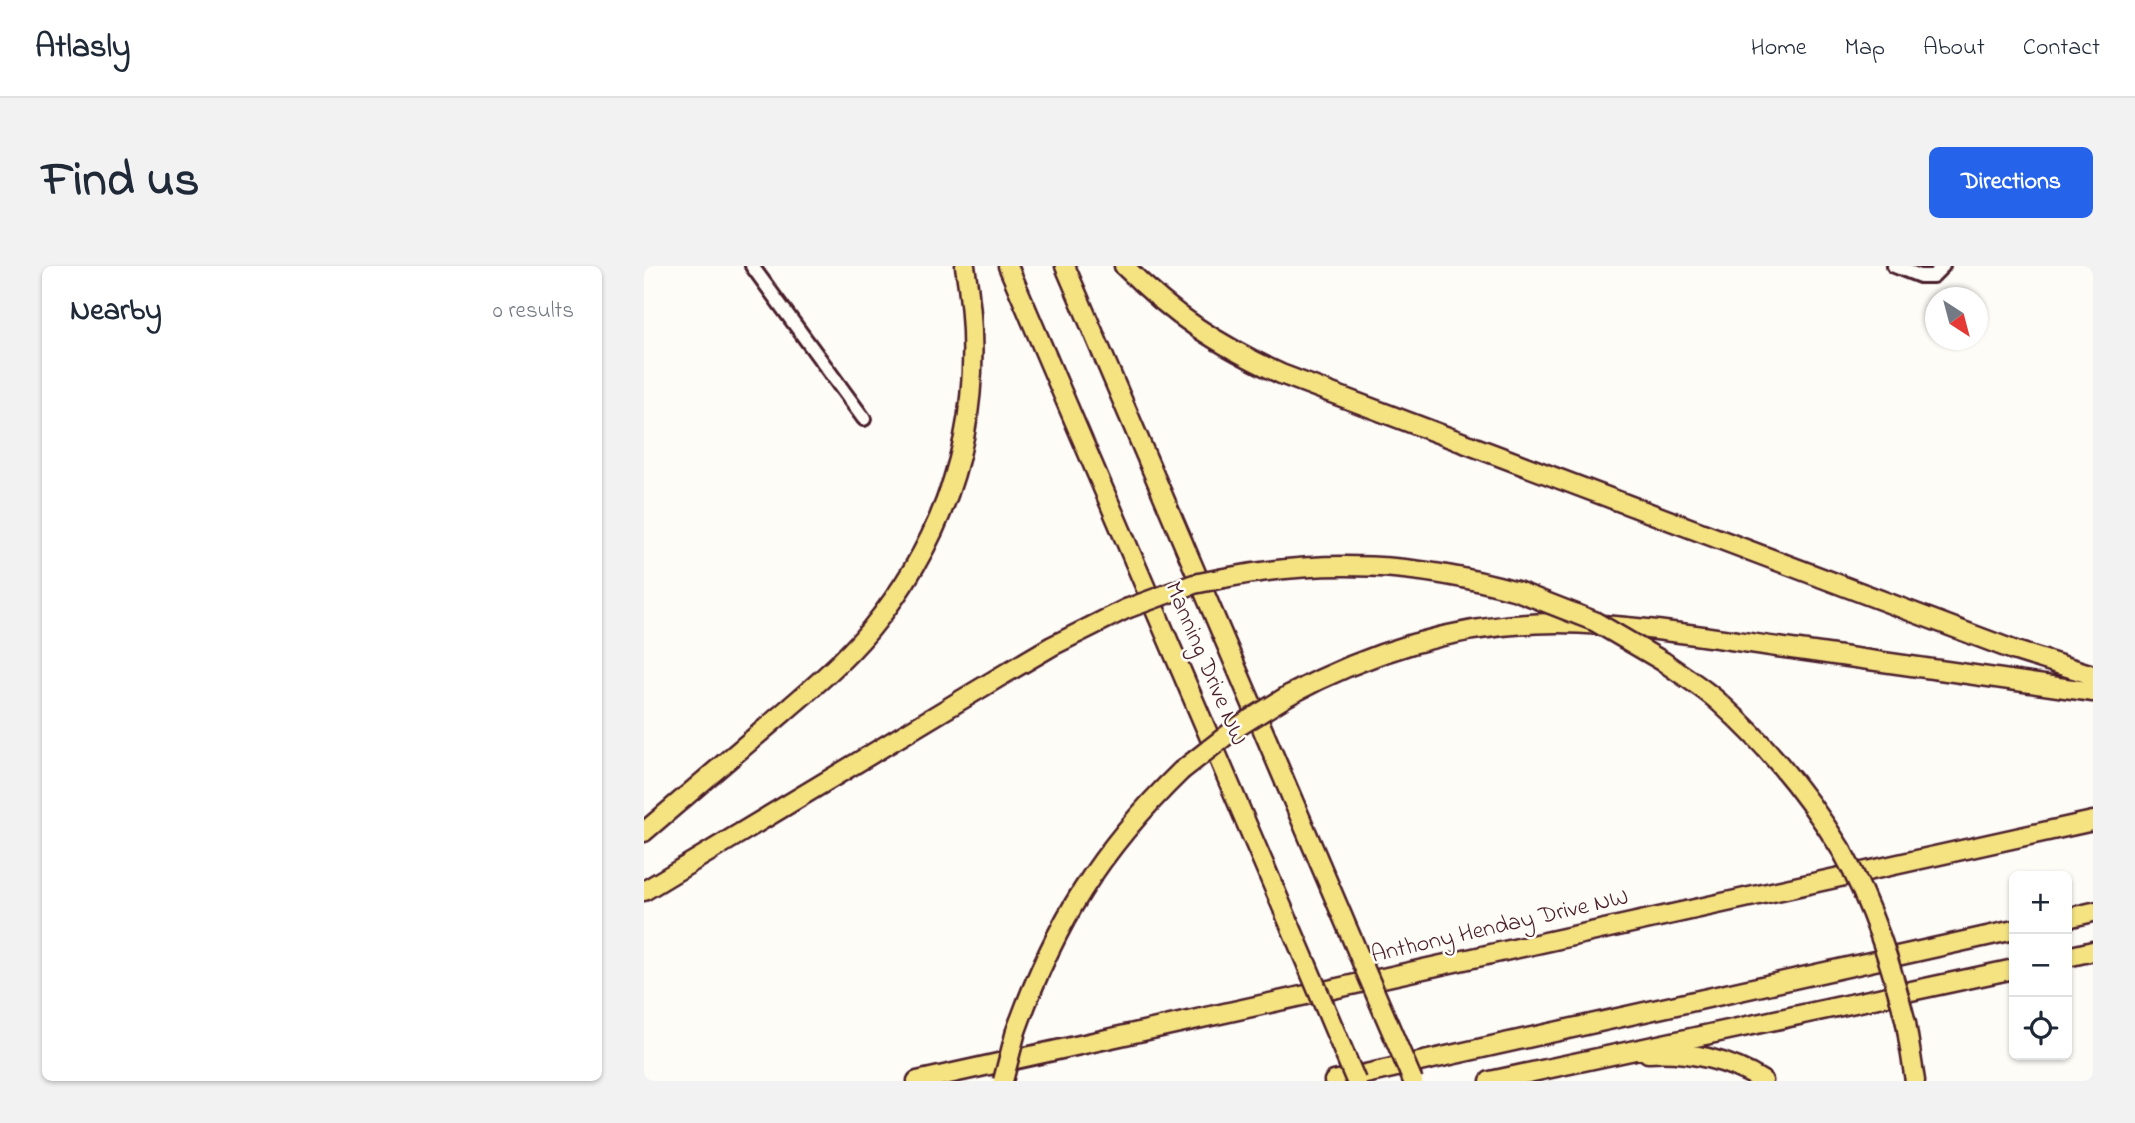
<!DOCTYPE html>
<meta charset="utf-8">
<style>
:root{--surface:#fff;--page:#f2f2f3;--text:#1f2937;--muted:#747a83;--line:#e0e1e3;--accent:#2563eb}
body{margin:0;font-family:"Indie Flower",sans-serif;background:var(--page);color:var(--text)}
.controls{position:absolute;right:21px;bottom:21px;display:grid;overflow:hidden;border-radius:10px;box-shadow:0 2px 5px #0004}
.controls button{width:63px;height:63px;display:grid;place-items:center;padding:0;border:0;border-bottom:2px solid var(--line);background:var(--surface);color:var(--text);font:35px sans-serif}
.compass{position:absolute;left:1281px;top:21px;width:63px;height:63px;border-radius:50%;background:var(--surface);box-shadow:0 2px 5px #0004;rotate:144deg}
.list{margin:0;padding:0;list-style:none}
h2{display:flex;justify-content:space-between;align-items:center;height:91px;margin:0;padding:0 28px;font-size:30px}
h2 small{font-size:23px;font-weight:400;color:var(--muted)}
.icon{flex:none;width:38px;height:38px;fill:none;stroke:currentColor;stroke-width:2;stroke-linecap:round;stroke-linejoin:round}
.map{position:relative;flex:none;width:1449px;height:815px;overflow:hidden;border-radius:10px}
header{display:flex;align-items:center;gap:42px;box-sizing:border-box;height:98px;padding:0 35px;background:var(--surface);border-bottom:2px solid var(--line)}
header strong{font-size:33px}
nav{display:flex;gap:38px;margin-inline-start:auto;font-size:24px}
.intro{display:flex;align-items:center;justify-content:space-between;box-sizing:border-box;height:168px;padding:0 42px}
h1{margin:0;font-size:49px}
.button{padding:18px 32px;border-radius:10px;background:var(--accent);color:#fff;font-size:24px;font-weight:700}
main{display:flex;gap:42px;padding:0 42px}
aside{flex:1;background:var(--surface);border-radius:10px;box-shadow:0 2px 5px #0004}
.map>svg:first-child{display:block}
</style>
<header>
<strong>Atlasly</strong>
<nav><a>Home</a><a>Map</a><a>About</a><a>Contact</a></nav>
</header>
<div class="intro"><h1>Find us</h1><a class="button">Directions</a></div>
<main>
<aside>
<h2>Nearby<small>0 results</small></h2>
<ul class="list">
</ul>
</aside>
<div class="map">
<svg width="1449" height="815" viewBox="0 0 1449 815">
<rect width="100%" height="100%" fill="#fdfcf7"/>
<filter id="ink" filterUnits="userSpaceOnUse"><feTurbulence type="fractalNoise" baseFrequency=".0143" numOctaves="2"/><feDisplacementMap in="SourceGraphic" scale="14" xChannelSelector="R" yChannelSelector="G"/><feConvolveMatrix kernelMatrix="1 2 1 2 8 2 1 2 1" color-interpolation-filters="sRGB"/></filter>
<g filter="url(#ink)">
<g fill="none" stroke-linecap="round" stroke-linejoin="round">
<g stroke="#4a1f2b" stroke-width="18">
<path id="minor" d="M108 0 220 153
M1250 0 1276 10H1289L1299 0"/>
</g>
<g stroke="#4a1f2b" stroke-width="23">
<path id="highway" d="M364 0 663 699
M421 0 714 687
M480 0C531 51 573 78 637 108L1372 385 1449 409
M580 312C682 292 773 297 873 325
M1020 396C1039 410 1060 422 1077 438 1125 481 1164 530 1198 585
M645 429C727 385 819 357 913 357 994 358 1075 373 1155 384 1253 398 1351 412 1449 426
M0 566C42 530 84 494 125 459 160 429 197 399 226 364 314 257 344 135 321 0
M0 625 357 410 408 380 482 343
M1423 652 1449 646
M1423 691 1449 685
M1262 757 1271 815
M372 765C411 657 455 585 537 505
M1004 787C1043 784 1086 794 1119 815
M273 815 1449 555
M690 815 1370 664
M846 815 1370 703"/>
</g>
<use href="#minor" stroke="#fdfcf7" stroke-width="12"/>
<use href="#highway" stroke="#f5e382" stroke-width="18"/>
<g stroke="#4a1f2b" stroke-width="23" stroke-linecap="butt">
<path id="highway-bridge" d="M873 325 950 355 1020 396
M482 343 550 318 580 312
M537 505 592 462 645 429
M1198 585C1229 641 1246 695 1262 757
M714 687 769 815
M663 699 712 815
M359 815 372 765"/>
</g>
<use href="#highway-bridge" stroke="#f5e382" stroke-width="18"/>
</g>
</g>
<g text-anchor="middle" dominant-baseline="central" stroke-width="5" stroke-linejoin="round" paint-order="stroke">
<g font-size="24" fill="#4a1f2b" stroke="#fdfcf7">
<text transform="translate(561 398) rotate(67)">Manning Drive NW</text>
<text transform="translate(856 661) rotate(-13)">Anthony Henday Drive NW</text>
</g>
</g>
</svg>
<div class="controls">
<button>+</button>
<button>−</button>
<button><svg class="icon" aria-label="locate" viewBox="0 0 24 24"><circle cx="12" cy="12" r="6"/><path d="M12 2v4M12 18v4M2 12h4M18 12h4"/></svg></button>
</div>
<svg class="compass" viewBox="-18 -18 36 36"><path d="M0-13l5 13h-10z" fill="#e53935"/><path d="M0 13l5-13h-10z" fill="#747a83"/></svg>
</div>
</main>
